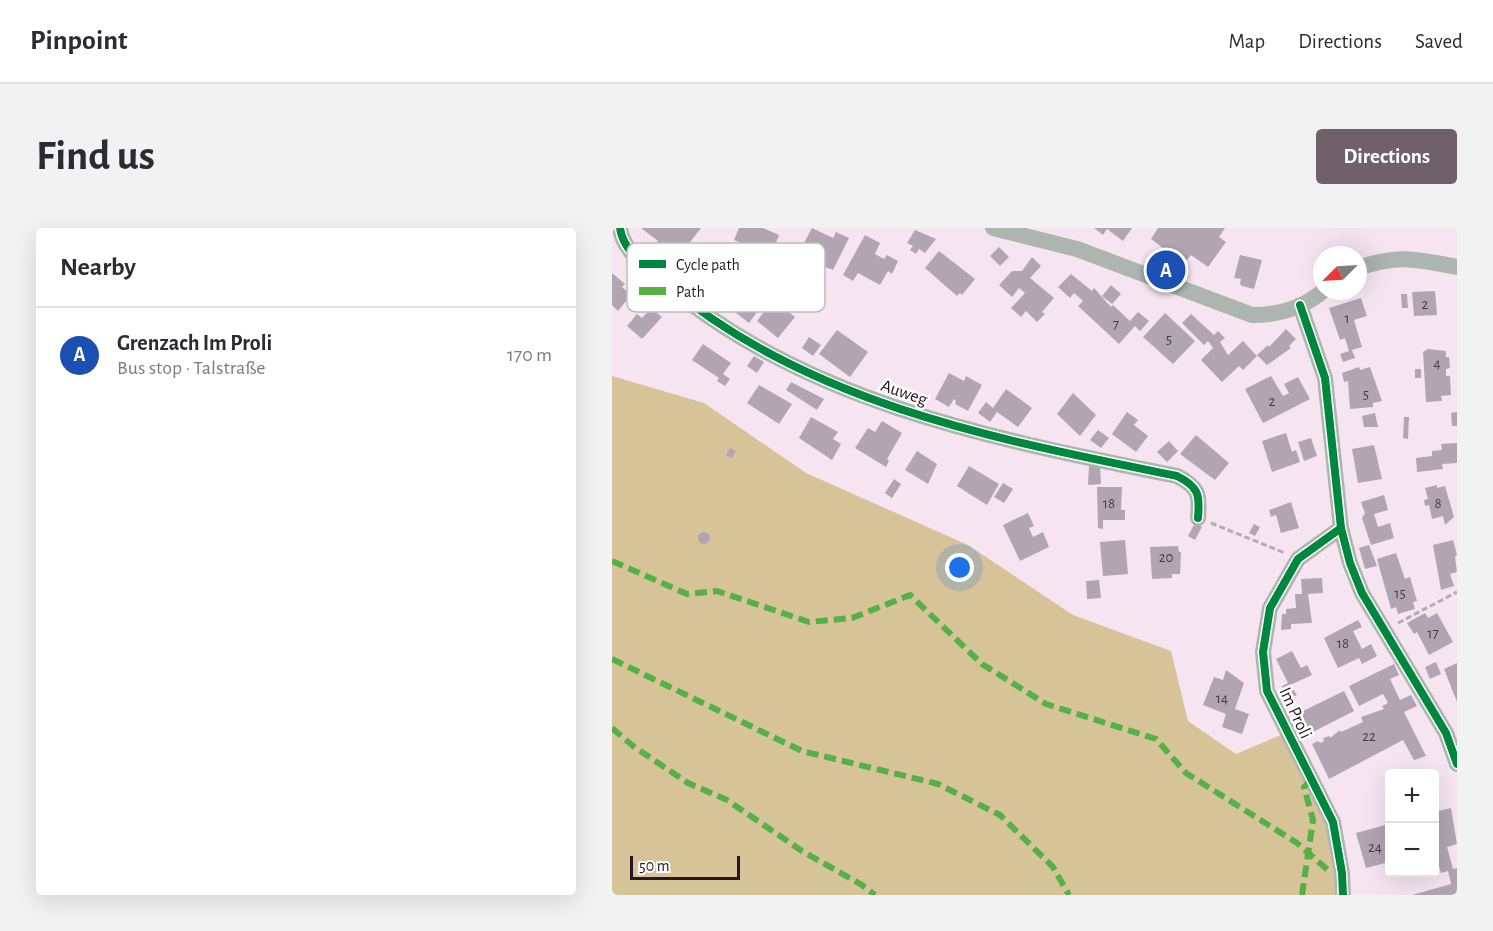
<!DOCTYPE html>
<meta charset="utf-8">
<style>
:root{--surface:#fff;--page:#f2f2f3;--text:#2b2b33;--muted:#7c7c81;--line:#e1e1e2;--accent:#6f606a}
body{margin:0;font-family:"Alegreya Sans",sans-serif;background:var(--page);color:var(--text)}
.controls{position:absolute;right:18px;bottom:18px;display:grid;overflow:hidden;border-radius:6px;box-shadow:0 6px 24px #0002}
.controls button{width:54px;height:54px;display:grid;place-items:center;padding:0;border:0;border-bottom:2px solid var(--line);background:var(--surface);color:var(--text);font:30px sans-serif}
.compass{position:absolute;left:701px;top:18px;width:54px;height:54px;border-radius:50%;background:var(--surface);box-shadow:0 6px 24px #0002;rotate:246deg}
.scale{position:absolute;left:18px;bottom:15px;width:110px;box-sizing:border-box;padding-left:6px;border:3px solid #261822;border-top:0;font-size:16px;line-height:21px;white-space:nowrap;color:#261822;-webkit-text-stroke:4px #fff;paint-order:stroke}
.you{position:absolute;left:348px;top:340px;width:21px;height:21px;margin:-15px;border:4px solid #fff;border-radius:50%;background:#1a73e8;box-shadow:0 0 0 9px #1a73e833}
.badge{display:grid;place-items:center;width:39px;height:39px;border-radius:50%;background:var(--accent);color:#fff;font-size:20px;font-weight:700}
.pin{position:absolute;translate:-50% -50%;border:3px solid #fff;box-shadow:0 2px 6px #0006}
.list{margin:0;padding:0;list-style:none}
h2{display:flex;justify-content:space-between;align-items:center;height:78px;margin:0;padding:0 24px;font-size:26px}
h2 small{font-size:20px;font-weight:400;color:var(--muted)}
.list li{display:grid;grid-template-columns:39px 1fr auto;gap:18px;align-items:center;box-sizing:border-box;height:96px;padding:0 24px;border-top:2px solid var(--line)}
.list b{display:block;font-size:22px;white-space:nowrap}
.list p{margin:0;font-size:20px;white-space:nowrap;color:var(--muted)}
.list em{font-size:20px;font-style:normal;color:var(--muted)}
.map{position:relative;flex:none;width:845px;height:667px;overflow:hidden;border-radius:6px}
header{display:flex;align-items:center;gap:36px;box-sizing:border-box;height:84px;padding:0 30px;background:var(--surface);border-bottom:2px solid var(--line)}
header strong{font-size:28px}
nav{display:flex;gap:33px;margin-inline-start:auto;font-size:21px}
.intro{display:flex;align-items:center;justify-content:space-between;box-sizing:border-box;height:144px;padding:0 36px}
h1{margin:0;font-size:42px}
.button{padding:15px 27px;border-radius:6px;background:var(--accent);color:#fff;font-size:21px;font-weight:700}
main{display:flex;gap:36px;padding:0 36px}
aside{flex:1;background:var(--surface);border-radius:6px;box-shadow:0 6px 24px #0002}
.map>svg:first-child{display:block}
</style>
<header>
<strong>Pinpoint</strong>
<nav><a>Map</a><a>Directions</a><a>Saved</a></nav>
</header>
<div class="intro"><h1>Find us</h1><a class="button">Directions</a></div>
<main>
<aside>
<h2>Nearby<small></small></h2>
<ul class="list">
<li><span class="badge" style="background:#1a4fb4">A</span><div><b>Grenzach Im Proli</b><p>Bus stop · Talstraße</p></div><em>170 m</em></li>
</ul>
</aside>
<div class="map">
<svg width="845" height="667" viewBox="0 0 845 667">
<rect width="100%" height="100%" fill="#f6e5f1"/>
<path fill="#d6c398" d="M0 148 92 175 194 245 356 317 461 387 559 423 576 493 624 526 671 506 721 594 731 667H0Z"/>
<path fill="#b1a5b1" d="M29 0H89L63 34 42 18 46 13Z
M127 0H151L167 7 159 27 122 12Z
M200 0 221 10 224 4 237 10 221 42 185 28Z
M482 0H520L511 13 495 1 491 7Z
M546 0H613L607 9 614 14 596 39 579 27 575 32 566 25 563 29 539 11Z
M303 2 324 11 313 25 307 21 304 26 298 22 301 18 295 15Z
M253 7 268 15 263 26 272 31 275 27 286 33 280 46 276 43 268 57 246 45 241 53 231 47Z
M387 19 397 29 388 38 378 28Z
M327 23 363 51 350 67 348 65 345 68 313 40Z
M628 27 650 32 642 61 630 58 628 56 629 51 622 50Z
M420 29 429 38 418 50 442 70 430 84 433 86 425 94 414 83 409 89 399 80 413 65 407 60 400 69 387 57 400 43H410Z
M99 36 127 58 122 63 128 68 127 70 145 84 137 95 104 69 102 71 84 53Z
M0 45 13 56 10 59 19 67 6 83 0 77Z
M459 46 480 63 482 60 499 79 501 77 518 93 526 84 537 93 528 103 523 98 507 116 466 78 471 73 462 65 458 70 446 59Z
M499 57 509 66 500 76 490 68Z
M823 63 825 87 802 88 800 64Z
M789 66H795L796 80H790Z
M749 70 755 88 742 92 750 119 740 122 743 130 731 134 728 126 737 123 733 110 728 112 717 80Z
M161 72 183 89 166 110 145 93Z
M39 80 50 89 30 111 15 98 25 86 30 90Z
M553 85 583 113 561 136 531 109Z
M579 86 602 107 606 103 613 110 608 114 616 127 631 113 645 128 631 142 627 138 610 154 589 132 601 120 596 113 592 117 570 95Z
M674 101 684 111 677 118 679 120 655 137 645 127 656 117 657 119Z
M225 102 256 124 238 149 207 126Z
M197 109 209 117 201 128 190 120Z
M91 116 119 135 111 146 118 151 113 158 105 153 107 150 80 132Z
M816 121 834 123V129H837L838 140 834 141V148H838L839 167 829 168 830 173 814 174 811 124Z
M142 128 152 134 145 145 135 138Z
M747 139 748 142 758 139 770 173 761 175V179L738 181 736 153 732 154 730 145Z
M803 141H809V150H803Z
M337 145 352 153 354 148 370 157 356 183 343 176 344 173 342 171 337 179 323 171Z
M659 148 671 168 677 165 672 156 686 149 698 171 651 195 633 161Z
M179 154 212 171 205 182 174 162Z
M147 157 180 176 167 196 135 175Z
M394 161 420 180 406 199 385 184 378 194 366 185 374 174 381 180Z
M461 165 484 187 468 208 445 186Z
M515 184 526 192 522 197 536 208 524 224 500 206Z
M845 184V198H840L839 185Z
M763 185 766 199H752L750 188Z
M199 189 226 204 221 211 229 216 220 232 187 210Z
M792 189H797L796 211 791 210Z
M270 193 290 205 275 231 277 233 274 239 243 220 256 200 263 204Z
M486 202 497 210 489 220 478 212Z
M674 205 680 224 684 222 688 234 660 244 650 213Z
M584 207 617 235 603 252 568 226Z
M699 210 705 228 692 233 686 214Z
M557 213 566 223 555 234 545 224Z
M845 215V235L830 236 831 241 805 244 804 230 820 228V223L830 222 829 216Z
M762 217 770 251 746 255 740 221Z
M118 220 124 223 120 230 114 227Z
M305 223 325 236 316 256 293 242Z
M477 237 488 238 489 256 476 257Z
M357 238 387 256 375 277 345 258Z
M282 251 289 256 280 270 273 265Z
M391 255 401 261 392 275 382 269Z
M825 257V260L833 258 842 289 833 297 831 288 820 291 817 277 813 278 812 272 816 271 813 260Z
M485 259H510L509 282H513V292H491V301L486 300Z
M772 267 776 282 762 286 766 299 778 295 782 310 759 317 750 290 753 285 749 274Z
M679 274 687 300 669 305 664 287 659 289 657 282Z
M416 285 422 298 417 300 421 309 431 304 437 319 408 333 391 297Z
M583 295 590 299 583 312 576 308Z
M642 296 648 299 643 308 637 305Z
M86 310a6 6 0 1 1 12 0a6 6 0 1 1-12 0Z
M513 312 516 346 491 348 488 314Z
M841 312 845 327 843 329 845 344 838 346 842 358 829 362 821 317Z
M757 317 765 338 753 341 747 320Z
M566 318 567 324H569L568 346H560V350L540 351 538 319Z
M784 325 793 351 798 349 805 373 801 374 803 381 786 386 784 379 779 381 765 331Z
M710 350 711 365 696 366 700 395 679 396V401L669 402 670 386H674V381L684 380 683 366H690L689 351Z
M487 352 489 370 475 371 474 353Z
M813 385 816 390 825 385 841 414 817 427 805 404 802 406 795 395Z
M746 392 750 399 741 403 750 421 759 416 765 428 750 436 747 430 726 440 712 410Z
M680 423 689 440 695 437 700 447 678 457 685 467 676 471 670 458 676 455 664 431Z
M824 434 829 446 818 451 813 439Z
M845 435V474L832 441Z
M782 436 787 447 778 451 788 472 799 467 805 478 792 484 814 528 802 532 791 512 717 551 700 516 706 513 708 515 712 513 711 510 717 508 718 510 728 502 729 504 751 494 749 489 772 481 770 478 776 475 771 466 747 478 737 458Z
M614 442 632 455 623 481 637 486 630 506 610 499 614 486 591 477 602 449 611 452Z
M732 463 742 483 697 506 687 485Z
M839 580 845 616 835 619 841 641 845 640V667H800L839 656 836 643 829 645 822 622V584Z
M777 596V634L754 640 744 605Z"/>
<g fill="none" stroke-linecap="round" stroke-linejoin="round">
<path stroke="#b0aeb0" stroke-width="3" stroke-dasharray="6 3" stroke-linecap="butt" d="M599 295 673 325
M786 395 845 364"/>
<path stroke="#acb5b0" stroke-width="16" d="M8 0C11 24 36 40 53 55 195 176 387 212 565 248 587 259 588 267 586 290
M381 0 465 21 640 87C666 87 691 80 711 63
M746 40C787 26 804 31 845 39
M688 77 713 150 729 300 738 335 750 365 834 505 845 536
M729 300 686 331 658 380 651 424 655 463 721 594 730 645 731 667"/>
<path stroke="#56b145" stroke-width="6" stroke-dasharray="12 6" stroke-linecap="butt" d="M0 333 75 366 105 363 197 394 240 390 298 367 370 436 434 476 544 511 574 545 685 615 717 643
M0 431 190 523 326 556 388 587 441 639 457 667
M0 500 21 518 76 555 115 572 190 623 250 657 263 667
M690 667 701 592 692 559 699 552"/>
<g stroke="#fff" stroke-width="11">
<path id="cycleway" d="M8 0C11 24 36 40 53 55 195 176 387 212 565 248 587 259 588 267 586 290
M688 77 713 150 729 300 738 335 750 365 834 505 845 536
M729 300 686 331 658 380 651 424 655 463 721 594 730 645 731 667"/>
</g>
<use href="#cycleway" stroke="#00873e" stroke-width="8"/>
</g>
<g text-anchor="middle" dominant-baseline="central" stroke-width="5" stroke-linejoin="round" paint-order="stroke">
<g font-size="15" fill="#493b46">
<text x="813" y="76">2</text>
<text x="735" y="90">1</text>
<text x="504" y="96">7</text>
<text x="557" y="111">5</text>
<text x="825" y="135">4</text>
<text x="754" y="166">5</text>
<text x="660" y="173">2</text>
<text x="497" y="275">18</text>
<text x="826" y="275">8</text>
<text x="554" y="329">20</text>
<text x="788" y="365">15</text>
<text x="821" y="405">17</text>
<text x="731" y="415">18</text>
<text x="610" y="470">14</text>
<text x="757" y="508">22</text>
<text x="763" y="619">24</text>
</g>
<g font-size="18" fill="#261822" stroke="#fff">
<text transform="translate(292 165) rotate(19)">Auweg</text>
<text transform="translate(683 485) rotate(65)">Im Proli</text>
</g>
</g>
<rect x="15" y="15" width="198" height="69" rx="9" fill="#fff" stroke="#bebabd" stroke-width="1.5"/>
<rect x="27" y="32" width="27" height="8" fill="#00873e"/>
<rect x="27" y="59" width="27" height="8" fill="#56b145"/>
<g font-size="16" fill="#261822">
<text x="64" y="42">Cycle path</text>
<text x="64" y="69">Path</text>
</g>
</svg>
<div class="controls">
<button>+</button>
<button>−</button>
</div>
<svg class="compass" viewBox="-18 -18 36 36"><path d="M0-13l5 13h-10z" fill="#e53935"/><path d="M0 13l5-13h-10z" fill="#7c7c81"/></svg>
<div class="scale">50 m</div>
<div class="you"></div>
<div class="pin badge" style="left:554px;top:42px;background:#1a4fb4">A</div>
</div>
</main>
